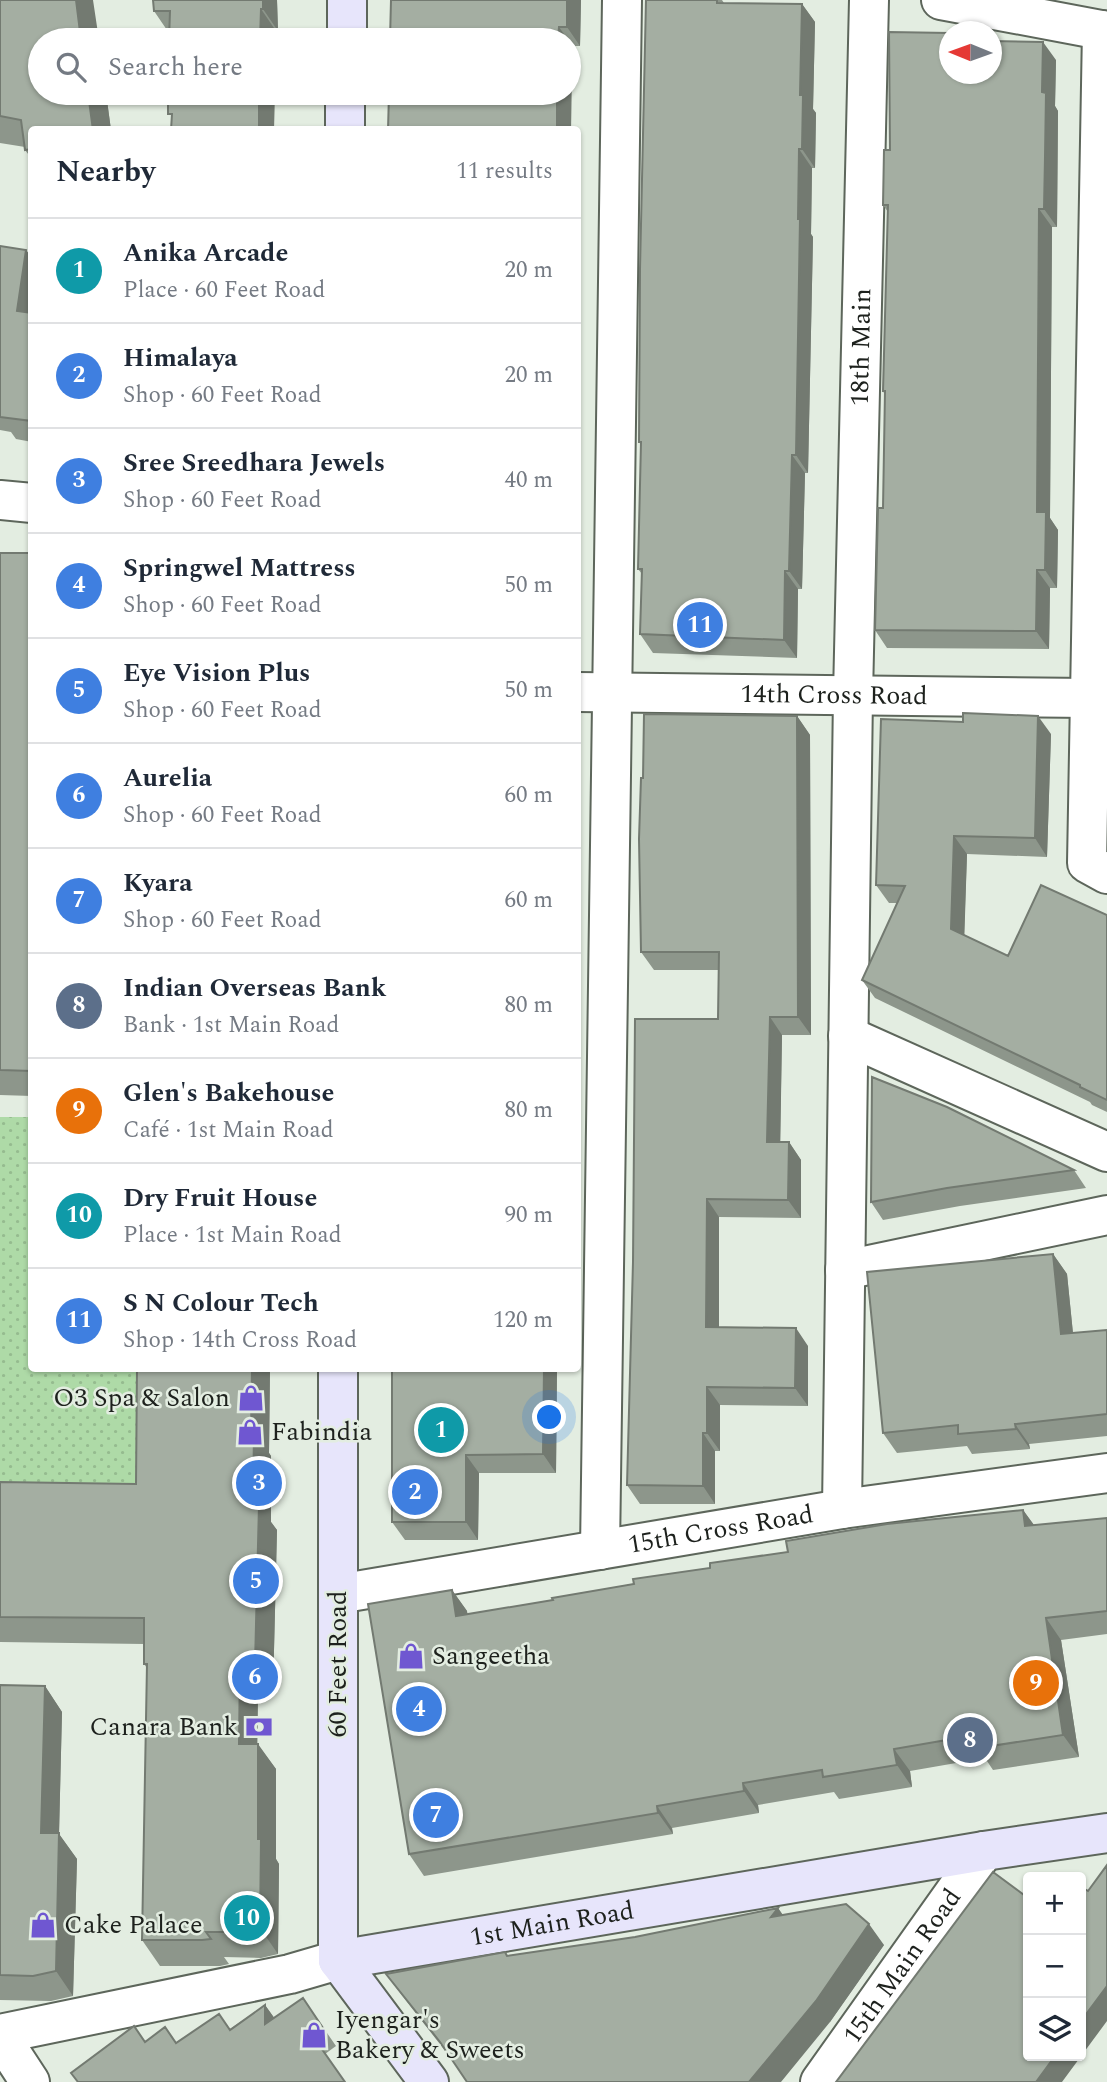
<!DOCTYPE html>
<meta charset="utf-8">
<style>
:root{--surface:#fff;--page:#f6f6f7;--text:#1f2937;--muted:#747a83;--line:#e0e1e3;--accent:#d93025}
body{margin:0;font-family:Spectral,serif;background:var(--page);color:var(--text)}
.controls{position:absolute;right:21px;bottom:21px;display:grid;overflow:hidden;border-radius:7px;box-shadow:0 2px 5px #0004}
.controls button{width:63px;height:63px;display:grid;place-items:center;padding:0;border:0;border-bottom:2px solid var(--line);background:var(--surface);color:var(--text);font:35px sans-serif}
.compass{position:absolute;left:939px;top:21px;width:63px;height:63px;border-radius:50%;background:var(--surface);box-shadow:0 2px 5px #0004;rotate:271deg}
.you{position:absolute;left:550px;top:1418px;width:24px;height:24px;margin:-18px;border:5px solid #fff;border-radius:50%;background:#1a73e8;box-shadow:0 0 0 10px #1a73e833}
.badge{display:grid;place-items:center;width:46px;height:46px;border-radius:50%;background:var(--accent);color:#fff;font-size:23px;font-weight:700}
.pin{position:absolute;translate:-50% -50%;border:4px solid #fff;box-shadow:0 2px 7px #0006}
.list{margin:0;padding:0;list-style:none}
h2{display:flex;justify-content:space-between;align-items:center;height:91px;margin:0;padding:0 28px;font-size:30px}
h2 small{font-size:23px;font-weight:400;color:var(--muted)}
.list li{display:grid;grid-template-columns:46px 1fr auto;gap:21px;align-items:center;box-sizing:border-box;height:105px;padding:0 28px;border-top:2px solid var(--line)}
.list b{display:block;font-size:26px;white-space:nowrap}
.list p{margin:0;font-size:23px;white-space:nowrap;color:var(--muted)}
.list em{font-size:23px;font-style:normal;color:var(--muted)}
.icon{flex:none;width:38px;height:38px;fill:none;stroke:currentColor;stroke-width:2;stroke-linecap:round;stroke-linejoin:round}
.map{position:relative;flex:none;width:1107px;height:2082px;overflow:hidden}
.search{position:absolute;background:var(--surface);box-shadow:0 2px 5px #0004;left:28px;top:28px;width:553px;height:77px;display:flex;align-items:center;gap:18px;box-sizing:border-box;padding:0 24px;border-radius:38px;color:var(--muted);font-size:26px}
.panel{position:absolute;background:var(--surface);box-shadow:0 2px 5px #0004;left:28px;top:126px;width:553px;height:1246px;border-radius:7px}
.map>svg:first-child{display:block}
</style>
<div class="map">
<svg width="1107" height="2082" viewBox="0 0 1107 2082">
<defs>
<pattern id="grass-dots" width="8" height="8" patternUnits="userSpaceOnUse" patternTransform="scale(1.75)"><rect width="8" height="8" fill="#aedaa7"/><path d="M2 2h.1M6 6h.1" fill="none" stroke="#95bb8f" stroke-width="1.8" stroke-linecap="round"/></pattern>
</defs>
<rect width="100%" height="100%" fill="#e3ede1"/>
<path fill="url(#grass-dots)" d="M0 1117H31L32 1368 136 1369V1491H0Z"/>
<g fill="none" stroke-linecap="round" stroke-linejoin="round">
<g stroke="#5d665b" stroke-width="42">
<g id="street">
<path d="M941 0 1107 31"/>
<path d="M1102 30 1087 863 1107 874"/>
<path d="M0 500 32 503"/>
<path id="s1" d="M578 692 1089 698"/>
<path d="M848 1036 1107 1152"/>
<path d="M845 1270 1107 1215"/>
<path id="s2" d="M842 1509 853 695 869 0"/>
<path d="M600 1550 622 0"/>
<path id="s3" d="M338 1594 842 1509 1107 1473"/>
<path d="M0 2034 290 1974 338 1960"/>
<path d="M0 2036 30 2082"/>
<path id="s4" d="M820 2082 984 1851"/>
</g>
</g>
<g stroke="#5d665b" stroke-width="42">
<g id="secondary">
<path d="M347 40V0"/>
<path d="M345 130V93"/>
<path d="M338 1368V1960"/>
<path id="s5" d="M338 1960 984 1851 1107 1833"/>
<path d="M338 1960 429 2082"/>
</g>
</g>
<use href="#street" stroke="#fff" stroke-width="38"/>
<use href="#secondary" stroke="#e7e5fb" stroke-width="38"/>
</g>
<path fill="#8d968b" d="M0 0 106 93 111 130H32V159L25 150V147L0 143Z
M153 0H277L278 31H276V40H169V33L154 11Z
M581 0 580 46H572L571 130H388L569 93V40H390Z
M646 0H722L724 3 802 4 815 22 813 109 816 113 815 168H812L811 234 813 237 808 473H805L802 589H798L797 658 653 653 640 634 642 574 638 569 641 445 639 442Z
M1056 60 1055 106 1058 111 1057 227H1052L1050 518 1058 530 1057 588H1050L1049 649 887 648 875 630 883 508 885 395 883 391 888 212 883 205 890 150 949 74Z
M0 246 26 250 32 258V442L16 439 11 432 0 430Z
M0 553H32V1096L0 1095Z
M797 716 810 735 811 1035H782L780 1142H789L801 1160V1218L719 1217V1327L808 1346V1406L720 1405V1451H715V1504H640L627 1485 718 1019 719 970H654L641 952 643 778Z
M1051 734 1047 857 967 854 964 935 1008 956 1107 915V1112L1092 1105 1090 1102 875 998 862 980 897 903H889L876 885Z
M872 1077 1074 1170 1086 1188 960 1206 883 1220 871 1202Z
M1053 1254 1067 1274 1073 1333 1107 1330V1436L1029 1444 1030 1449 972 1454 967 1446 897 1453 883 1433Z
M137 1368H270L269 1453 271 1456V1522L277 1530 273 1690H258L257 1744 276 1769V1859L279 1864 278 1954 261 1958 224 1957 229 1964 220 1966H160L142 1940 147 1668 144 1664V1644L0 1642V1482L136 1484Z
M557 1368 556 1473H479L478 1540H405L392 1522Z
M1023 1510 1034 1525 1107 1518V1634L1061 1640 1079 1757 993 1770 985 1758 910 1771 912 1787 839 1799 834 1792 758 1805 759 1813 672 1828 673 1834 424 1876 409 1854 452 1590 467 1611V1615L553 1600 788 1552Z
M0 1685 45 1686 62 1712 59 1834 77 1859 73 1996 51 2001 0 2000Z
M778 1908 783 1915 884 1945 830 2022 453 2061 401 1994 386 1974 505 1952 508 1956 635 1937Z
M303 1998 336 2046 325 2054 145 2042 176 2043 230 2029 265 2005 274 2018Z"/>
<path fill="#737a71" d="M76 0H93L99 40H81Z
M263 0H277L278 31 263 9Z
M567 0H581L580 46 567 27Z
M802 4 815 22 813 109 816 113 815 168 802 149 800 95Z
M261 9 276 31V40H260Z
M559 27 568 40H558Z
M569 41 572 46 571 130H557V93H569Z
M1043 42 1056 60 1055 106 1058 111 1057 227 1044 209 1042 92Z
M88 93H106L111 130H93Z
M259 93H275L274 130H259Z
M799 149 812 168 811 234 813 237 808 473 796 455Z
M1039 209 1052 227 1050 518 1058 530 1057 588 1045 570 1037 512Z
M26 250 32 258V332L17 311Z
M792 455 805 473 802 589 789 571Z
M1037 570 1050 588 1049 649 1036 631Z
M785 571 798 589 797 658 784 640Z
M797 716 810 735 811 1035 798 1017Z
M1038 716 1051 734 1047 857 1035 838Z
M954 836 967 854 964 947 951 929Z
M770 1017 782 1035 780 1160 767 1142Z
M789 1142 801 1160V1218L788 1200Z
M707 1199 719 1217V1345L706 1327Z
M1053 1254 1067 1274 1075 1354 1061 1334Z
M796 1328 808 1346V1406L795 1388Z
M252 1368H270L269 1453 271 1456V1522L277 1530 273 1690 255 1664 251 1431Z
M544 1368H557L556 1473 543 1454Z
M707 1387 720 1405V1451L707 1433Z
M1015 1424 1029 1444 1030 1449 1016 1429Z
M703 1433 715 1451V1504L703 1486Z
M466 1455 479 1473 478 1540 466 1522Z
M1023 1510 1039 1532 1025 1526Z
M452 1590 467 1611 472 1638 456 1616Z
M1046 1618 1061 1640 1079 1757 1063 1735Z
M240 1664 258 1690 257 1770 239 1744Z
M45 1686 62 1712 59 1834 77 1859 73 1996 56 1971 41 1833Z
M258 1744 276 1769V1859L279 1864 278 1954 260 1928 258 1839Z
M894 1749 910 1771 912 1787 897 1765Z
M743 1783 758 1805 759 1813 744 1791Z
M657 1806 672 1828 673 1834 658 1813Z
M778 1908 792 1929 771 1917Z
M869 1924 884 1945 830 2022 781 2082H749Z
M1107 1986V2021L1062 2082H1036L1055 2056H1081V2021Z
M265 2005 278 2023 265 2024Z"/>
<path fill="#a4aea2" stroke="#737a71" stroke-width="2" d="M0 0H76L81 40H40V93H88L93 130H32V149L25 150 21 120 0 116Z
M153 0H263V9H261L260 40H169L170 11H154Z
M391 0H567V27H559L558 40H390Z
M646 0H717V3L802 4 800 95H803L802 149H799L798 219H800L796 455H792L789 571H785L784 640 640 634 642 569H638L641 442H639L640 269Z
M889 32 949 33V74H991V41L1043 42 1042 92 1046 93 1045 157 1044 209H1039L1037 512H1046L1045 570H1037L1036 631 875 630 878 508H883L885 391H883L888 205H883L884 150H890Z
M168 93H259V130H171L172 114H168Z
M389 93H557V130H388Z
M0 246 26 250 17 311 32 313V421L0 417Z
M0 553H32V1071L0 1070Z
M963 713 1038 716 1035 838 954 836 951 929 1008 956 1041 885 1107 915V1100L1080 1087V1085L862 980 905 886 876 885 881 719 963 722Z
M644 714 797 716 798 1017H770L767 1142H789L788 1200 707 1199 706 1327 796 1328 795 1388 707 1387V1433H703V1486L627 1485 633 1262 635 1019H718L719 952H641L639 839 641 778H643Z
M872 1077 947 1107 1074 1170 947 1188 871 1202Z
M1053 1254 1061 1334 1107 1330V1414L1015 1424 1016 1429 958 1434V1425L883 1433 867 1272Z
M137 1368H252L251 1431H254L253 1505H259L255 1664H240L239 1744H258V1839H261L260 1928 243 1932H206L211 1939 202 1940H142L147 1664H144V1618L0 1617V1482L136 1484Z
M392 1368H544L543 1454 466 1455V1522H392Z
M1023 1510 1025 1526 1107 1518V1611L1046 1618 1063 1735 978 1748 976 1735 894 1749 897 1765 823 1777 822 1770 743 1783 744 1791 657 1806 658 1813 409 1854 368 1604 452 1590 456 1616 553 1600 552 1598 634 1584 633 1579 710 1568V1563L788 1552 786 1541 887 1524Z
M0 1685 45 1686 41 1833H59L56 1971 33 1976 0 1975Z
M1107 1865V1986L1081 2021V1891L1083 1888 1088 1891Z
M993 1872 1028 1898V2056H1055L1036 2082H836Z
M846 1904 869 1924 816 2001 749 2082H467L440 2042 386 1974 505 1952 507 1956 635 1937 778 1908 771 1917Z
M303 1998 323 2028 312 2035 345 2082H78L71 2073 134 2026 145 2042 165 2027 176 2043 219 2014 230 2030 265 2005V2024Z"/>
<defs>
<g id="shop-bare" transform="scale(2.1)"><path d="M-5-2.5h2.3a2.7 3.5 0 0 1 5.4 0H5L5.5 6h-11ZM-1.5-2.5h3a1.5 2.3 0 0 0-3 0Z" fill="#6f57d1" stroke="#e3ede1" stroke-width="2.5" paint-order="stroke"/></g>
<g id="bank-bare" transform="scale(2.1)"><path d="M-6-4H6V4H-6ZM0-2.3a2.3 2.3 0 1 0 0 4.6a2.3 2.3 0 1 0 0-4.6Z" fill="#6f57d1" stroke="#e3ede1" stroke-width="2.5" paint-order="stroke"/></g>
</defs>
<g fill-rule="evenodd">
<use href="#shop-bare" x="251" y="1398"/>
<use href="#shop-bare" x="250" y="1432"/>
<use href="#shop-bare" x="411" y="1656"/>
<use href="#bank-bare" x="259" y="1727"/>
<use href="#shop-bare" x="43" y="1925"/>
<use href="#shop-bare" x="314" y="2035"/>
</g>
<g text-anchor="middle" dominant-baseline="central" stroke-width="5" stroke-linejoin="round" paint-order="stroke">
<g font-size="26" fill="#1d211d" stroke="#e3ede1">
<text stroke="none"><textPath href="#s2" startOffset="1162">18th Main</textPath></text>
<text stroke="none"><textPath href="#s1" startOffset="256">14th Cross Road</textPath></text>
<text stroke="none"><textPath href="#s3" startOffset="388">15th Cross Road</textPath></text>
<text transform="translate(338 1664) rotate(-90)">60 Feet Road</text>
<text stroke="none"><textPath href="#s5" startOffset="217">1st Main Road</textPath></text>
<text stroke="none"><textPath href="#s4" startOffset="142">15th Main Road</textPath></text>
</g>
<g font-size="26" fill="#1d211d" stroke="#e3ede1" text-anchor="start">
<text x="230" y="1398" text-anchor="end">O3 Spa &amp; Salon</text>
<text x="271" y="1432">Fabindia</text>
<text x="432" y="1656">Sangeetha</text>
<text x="238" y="1727" text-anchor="end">Canara Bank</text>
<text x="64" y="1925">Cake Palace</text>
<text x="335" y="2020">Iyengar's<tspan x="335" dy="30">Bakery &amp; Sweets</tspan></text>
</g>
</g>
</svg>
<div class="controls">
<button>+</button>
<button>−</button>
<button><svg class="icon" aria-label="layers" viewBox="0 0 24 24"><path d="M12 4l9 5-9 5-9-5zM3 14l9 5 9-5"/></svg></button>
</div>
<svg class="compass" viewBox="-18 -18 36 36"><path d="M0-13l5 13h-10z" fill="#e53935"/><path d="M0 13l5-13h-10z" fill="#747a83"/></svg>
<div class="you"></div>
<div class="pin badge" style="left:441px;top:1430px;background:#0f9aa8">1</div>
<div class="pin badge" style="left:415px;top:1492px;background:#3f7fe0">2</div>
<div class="pin badge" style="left:259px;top:1483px;background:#3f7fe0">3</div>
<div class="pin badge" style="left:419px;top:1709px;background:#3f7fe0">4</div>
<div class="pin badge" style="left:256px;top:1581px;background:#3f7fe0">5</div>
<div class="pin badge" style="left:255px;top:1677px;background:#3f7fe0">6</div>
<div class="pin badge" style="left:436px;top:1815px;background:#3f7fe0">7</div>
<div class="pin badge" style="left:970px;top:1740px;background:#5c6f8a">8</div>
<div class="pin badge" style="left:1036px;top:1683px;background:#e8710a">9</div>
<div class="pin badge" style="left:247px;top:1918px;background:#0f9aa8">10</div>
<div class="pin badge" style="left:700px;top:625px;background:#3f7fe0">11</div>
<div class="search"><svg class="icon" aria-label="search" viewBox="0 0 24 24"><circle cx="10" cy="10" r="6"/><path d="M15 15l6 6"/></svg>Search here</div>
<section class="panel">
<h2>Nearby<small>11 results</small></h2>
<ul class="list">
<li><span class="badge" style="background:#0f9aa8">1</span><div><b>Anika Arcade</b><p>Place · 60 Feet Road</p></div><em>20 m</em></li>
<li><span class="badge" style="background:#3f7fe0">2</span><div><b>Himalaya</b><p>Shop · 60 Feet Road</p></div><em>20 m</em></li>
<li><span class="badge" style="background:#3f7fe0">3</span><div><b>Sree Sreedhara Jewels</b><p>Shop · 60 Feet Road</p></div><em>40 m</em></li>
<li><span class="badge" style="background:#3f7fe0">4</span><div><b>Springwel Mattress</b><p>Shop · 60 Feet Road</p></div><em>50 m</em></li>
<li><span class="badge" style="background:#3f7fe0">5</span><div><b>Eye Vision Plus</b><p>Shop · 60 Feet Road</p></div><em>50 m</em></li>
<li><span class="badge" style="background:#3f7fe0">6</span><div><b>Aurelia</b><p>Shop · 60 Feet Road</p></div><em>60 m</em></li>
<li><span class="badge" style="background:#3f7fe0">7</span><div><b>Kyara</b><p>Shop · 60 Feet Road</p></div><em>60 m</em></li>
<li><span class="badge" style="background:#5c6f8a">8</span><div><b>Indian Overseas Bank</b><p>Bank · 1st Main Road</p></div><em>80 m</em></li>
<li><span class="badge" style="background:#e8710a">9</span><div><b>Glen's Bakehouse</b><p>Café · 1st Main Road</p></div><em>80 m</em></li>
<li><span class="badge" style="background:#0f9aa8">10</span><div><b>Dry Fruit House</b><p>Place · 1st Main Road</p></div><em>90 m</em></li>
<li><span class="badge" style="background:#3f7fe0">11</span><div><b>S N Colour Tech</b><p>Shop · 14th Cross Road</p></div><em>120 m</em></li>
</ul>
</section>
</div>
